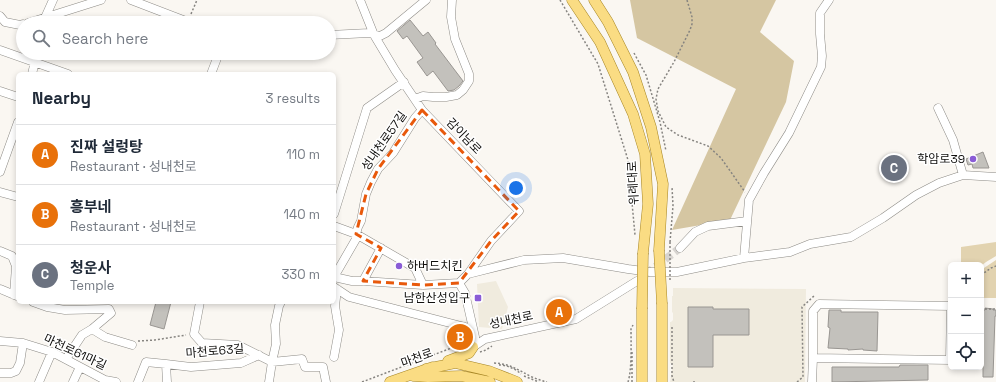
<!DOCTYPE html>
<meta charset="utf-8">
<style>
:root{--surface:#fff;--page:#f6f6f7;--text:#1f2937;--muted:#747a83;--line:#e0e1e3;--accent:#8a5cd6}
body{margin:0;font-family:"Space Grotesk","Noto Sans KR",sans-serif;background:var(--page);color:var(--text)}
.controls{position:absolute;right:12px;bottom:12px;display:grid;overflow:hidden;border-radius:6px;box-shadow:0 2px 6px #0003}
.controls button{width:36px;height:36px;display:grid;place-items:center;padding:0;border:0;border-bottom:1px solid var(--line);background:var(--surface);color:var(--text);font:20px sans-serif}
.you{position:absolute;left:516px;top:188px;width:14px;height:14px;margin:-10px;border:3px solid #fff;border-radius:50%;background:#1a73e8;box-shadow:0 0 0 6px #1a73e833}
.badge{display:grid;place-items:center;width:26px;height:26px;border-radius:50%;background:var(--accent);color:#fff;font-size:13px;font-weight:700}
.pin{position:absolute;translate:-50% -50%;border:2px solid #fff;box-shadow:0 1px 4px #0006}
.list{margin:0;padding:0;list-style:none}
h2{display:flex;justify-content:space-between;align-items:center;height:52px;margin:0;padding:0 16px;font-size:17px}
h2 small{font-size:13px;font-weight:400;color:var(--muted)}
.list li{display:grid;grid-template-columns:26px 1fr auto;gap:12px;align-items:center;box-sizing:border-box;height:60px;padding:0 16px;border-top:1px solid var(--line)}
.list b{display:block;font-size:15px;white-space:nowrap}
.list p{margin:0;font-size:13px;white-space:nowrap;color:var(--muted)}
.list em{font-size:13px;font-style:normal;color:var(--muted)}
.icon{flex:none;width:22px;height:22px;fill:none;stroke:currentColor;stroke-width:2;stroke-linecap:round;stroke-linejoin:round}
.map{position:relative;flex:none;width:996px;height:382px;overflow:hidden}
.search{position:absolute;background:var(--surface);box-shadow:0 2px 6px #0003;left:16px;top:16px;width:320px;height:44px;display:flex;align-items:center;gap:10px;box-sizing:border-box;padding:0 14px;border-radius:22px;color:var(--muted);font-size:15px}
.panel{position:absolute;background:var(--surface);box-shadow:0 2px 6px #0003;left:16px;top:72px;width:320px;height:232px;border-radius:6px}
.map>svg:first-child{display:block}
</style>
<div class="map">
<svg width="996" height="382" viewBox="0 0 996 382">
<rect width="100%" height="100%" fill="#faf7f2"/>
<path fill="#f0ebde" d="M496 281 508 307 502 329 479 327 477 284Z
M673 288 806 289 805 382H670L673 364 670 363V322H671L673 320V313L672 312V296H673Z"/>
<path fill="#e2d3b0" d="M996 242V256L986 262 981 266V265H961V247Z
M996 260V298H981V270Z"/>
<path fill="#d5c6a2" d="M630 0H776L760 32 794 61 786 102 730 220 672 230 736 89 637 38Z"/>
<path fill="#c3c1bc" stroke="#999692" d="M410 20 423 36 428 32 436 43 435 44 463 81 459 86 454 90 448 91 433 71 427 76 417 62 423 58 407 36 403 39 397 31Z
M983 152 989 168H973L972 164 968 165 966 159Z
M156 302H171L164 329 150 325Z
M688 307H713V309H749V335H713V367H688Z
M985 308 993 309V310H996V316H995L993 377H983V366H981V310H985Z
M829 310H841V312H878L877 351 863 350V349L848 350V349L828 348 830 328 828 327Z
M900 365H928V380L832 382V367H899Z"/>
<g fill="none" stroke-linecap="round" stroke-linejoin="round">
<path stroke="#d7d4d0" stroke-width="8" stroke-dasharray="8 4" stroke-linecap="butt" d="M646 274 680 248"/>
<g stroke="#8d8b86" stroke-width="9">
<path id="minor" d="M131 0 191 23
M360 0 374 35 395 70 422 110 519 211 491 241 468 274
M0 16 5 22 20 25 23 24
M44 20 53 0
M28 23 101 0
M329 35 369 33 380 36 386 33 426 0
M0 50 68 74
M32 74 37 53
M211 74 219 53
M0 91 18 97
M415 99 423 96 433 97H446L457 95 463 90 469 81V74L455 39 451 17 452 0
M938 108 953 140 963 175
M422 110 415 118 393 153 378 169 371 182 366 194 361 221 358 227 356 234V239L334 277 352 281H363L423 285 459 283 465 293 475 337V341L473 347
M0 172 18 122
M0 192 18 197
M334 214 367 108 404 82
M334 226 356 234 415 268 423 285
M680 248 695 232 708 226 747 221
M0 251 12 256 16 266 14 295
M744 258 749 200 764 173 789 133 821 67 822 56 820 34V13L829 0
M363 281 381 248
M459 283 468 274 524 260 563 258 628 269 650 272H677L744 258 790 252 810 244 851 237 883 218 916 195 939 183 963 175 996 177
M334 287 349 297 473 329
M0 289 17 296
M33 302 47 307 65 310 109 309 111 313 92 329 82 335 66 359
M200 302 194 334 202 343 238 345 272 362 269 382
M281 302 279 306 275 325 276 344 272 362 302 359 305 367H323L326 382
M92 329 105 337 132 345
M0 341 23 343 52 352 105 380 116 382
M473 347 485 339 576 319 637 281
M334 357 339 330 335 306 337 289
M0 373H11L16 371 20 363 23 343
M39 382 52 352
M73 382 80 367
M138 382 146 362 166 364
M167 382 166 364 191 367 241 363 259 355
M812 382 813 358V311L819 304 951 306 950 360 813 358"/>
</g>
<g stroke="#a68524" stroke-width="11">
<path id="major" d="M572 0 600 42 633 114 645 154 648 204 643 253
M594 0 608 22 633 72 651 127 663 184 659 250
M662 304V382
M448 361 469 353 473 347
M426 369 455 363 489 371 517 382
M413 376 428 377 461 376 490 382
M390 382 433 367
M642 382V309"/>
</g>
<path stroke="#868480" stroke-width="1.5" stroke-dasharray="2 2" stroke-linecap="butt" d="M560 0 598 64 628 160 635 235
M687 0 692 17V24L690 30 674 62 658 89 656 99 658 111 666 127 678 135 708 146 721 158 745 192
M191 14 197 0
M634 53 646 75 660 122 666 151
M670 242 673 206 672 187
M981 275 991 268 996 266
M981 309H996
M672 327V376L674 382
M138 341 155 340 186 335
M480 352 486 350 492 346
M494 363C511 364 518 370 532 377 537 379 542 381 547 382
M499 365C507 365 516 369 521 374
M524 376 539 382
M362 382 462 344 467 337
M628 382C632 370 631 343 631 329L633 325
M632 382V350
M693 382H696
M797 382 803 377 802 307 814 296"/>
<use href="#minor" stroke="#fff" stroke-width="8"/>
<use href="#major" stroke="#fadc83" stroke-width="10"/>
<g stroke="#a68524" stroke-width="11" stroke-linecap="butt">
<path id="major-bridge" d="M659 250 662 304
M642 309 643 253"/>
</g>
<path stroke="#868480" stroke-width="1.5" stroke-dasharray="2 2" stroke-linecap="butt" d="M670 242V282"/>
<use href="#major-bridge" stroke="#fadc83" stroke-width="10"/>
</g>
<path fill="none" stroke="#e8590c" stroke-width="3" stroke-dasharray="8 5" stroke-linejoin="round" d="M422 110 519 211 491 241 459 283 423 285 363 281 381 248 356 234 366 194 378 169Z"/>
<g fill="#8a5cd6" stroke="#fff" stroke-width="1.5">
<circle cx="973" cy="159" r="4"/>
<circle cx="399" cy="266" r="4"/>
<rect x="474" y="294" width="8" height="8" rx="2"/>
</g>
<g text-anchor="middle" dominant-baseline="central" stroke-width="3" stroke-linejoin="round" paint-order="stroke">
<g font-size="12" fill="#100f0d" stroke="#fff">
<text transform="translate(464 136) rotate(46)">감이남로</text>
<text transform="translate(384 141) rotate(-55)">성내천로57길</text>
<text transform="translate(633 183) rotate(-93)">위례대로</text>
<text transform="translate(511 320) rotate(-12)">성내천로</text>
<text transform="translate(215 351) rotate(-5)">마천로63길</text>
<text transform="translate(75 352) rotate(25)">마천로61마길</text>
<text transform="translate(417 358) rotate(-20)">마천로</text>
</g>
<g font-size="12" fill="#100f0d" stroke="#fff" text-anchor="end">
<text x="965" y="159">학암로39</text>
<text x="407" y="266" text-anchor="start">하버드치킨</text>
<text x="470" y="298">남한산성입구</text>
</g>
</g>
</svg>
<div class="controls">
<button>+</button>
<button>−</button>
<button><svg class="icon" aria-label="locate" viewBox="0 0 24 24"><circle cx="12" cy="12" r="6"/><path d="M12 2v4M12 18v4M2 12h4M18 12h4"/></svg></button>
</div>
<div class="you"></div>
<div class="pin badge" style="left:559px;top:312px;background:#e8710a">A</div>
<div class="pin badge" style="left:460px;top:337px;background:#e8710a">B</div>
<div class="pin badge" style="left:894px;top:168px;background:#6b7280">C</div>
<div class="search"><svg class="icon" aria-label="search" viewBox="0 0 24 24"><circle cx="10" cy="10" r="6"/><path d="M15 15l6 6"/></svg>Search here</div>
<section class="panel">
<h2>Nearby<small>3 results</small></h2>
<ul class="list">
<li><span class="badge" style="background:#e8710a">A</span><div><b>진짜 설렁탕</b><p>Restaurant · 성내천로</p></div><em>110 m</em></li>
<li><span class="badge" style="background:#e8710a">B</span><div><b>흥부네</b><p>Restaurant · 성내천로</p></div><em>140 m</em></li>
<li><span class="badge" style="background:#6b7280">C</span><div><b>청운사</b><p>Temple</p></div><em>330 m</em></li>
</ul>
</section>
</div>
